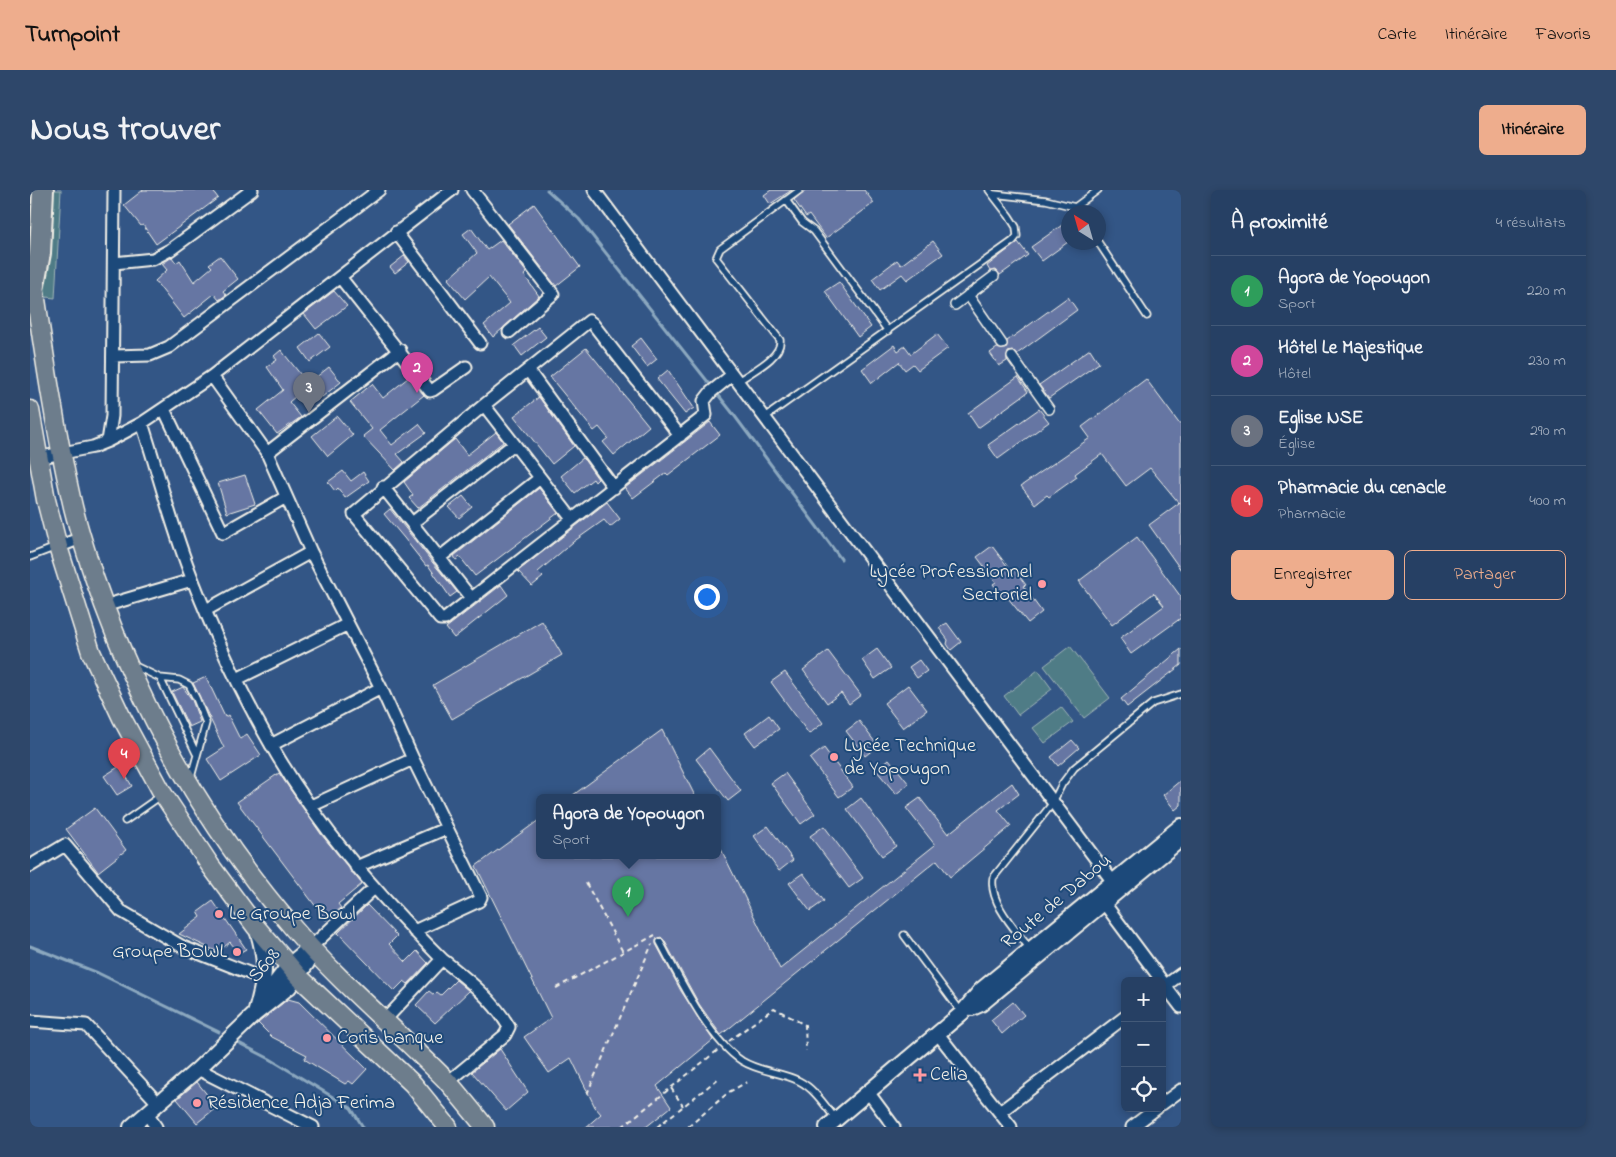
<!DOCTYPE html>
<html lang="fr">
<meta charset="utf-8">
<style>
:root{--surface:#264064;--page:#2e476a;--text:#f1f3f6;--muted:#a4afbf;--line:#425978;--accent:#eead8d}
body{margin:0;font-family:"Indie Flower",sans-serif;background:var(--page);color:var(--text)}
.controls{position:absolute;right:15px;bottom:15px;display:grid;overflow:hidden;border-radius:8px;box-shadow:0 2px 8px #0003}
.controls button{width:45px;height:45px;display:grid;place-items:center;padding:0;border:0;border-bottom:1px solid var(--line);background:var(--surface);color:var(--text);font:25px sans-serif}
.compass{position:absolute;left:1031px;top:15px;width:45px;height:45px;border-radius:50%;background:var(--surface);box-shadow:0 2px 8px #0003;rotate:323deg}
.you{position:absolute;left:676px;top:406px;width:18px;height:18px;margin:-12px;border:4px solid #fff;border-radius:50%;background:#1a73e8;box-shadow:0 0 0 8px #1a73e833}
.badge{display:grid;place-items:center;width:32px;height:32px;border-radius:50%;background:var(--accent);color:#fff;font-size:16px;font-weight:700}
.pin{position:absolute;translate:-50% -41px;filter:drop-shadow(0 1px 2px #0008)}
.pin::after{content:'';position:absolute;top:26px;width:18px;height:15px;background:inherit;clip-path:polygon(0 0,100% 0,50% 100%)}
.popup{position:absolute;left:506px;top:604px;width:185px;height:65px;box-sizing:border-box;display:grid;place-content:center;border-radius:8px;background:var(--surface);filter:drop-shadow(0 1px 4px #0005);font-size:16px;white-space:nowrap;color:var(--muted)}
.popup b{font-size:19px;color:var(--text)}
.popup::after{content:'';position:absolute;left:50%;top:100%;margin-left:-10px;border:10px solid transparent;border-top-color:var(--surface)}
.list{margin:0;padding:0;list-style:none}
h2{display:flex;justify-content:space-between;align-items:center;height:65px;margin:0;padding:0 20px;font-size:21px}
h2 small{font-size:16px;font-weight:400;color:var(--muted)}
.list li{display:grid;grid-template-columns:32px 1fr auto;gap:15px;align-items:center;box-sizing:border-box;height:70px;padding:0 20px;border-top:1px solid var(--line)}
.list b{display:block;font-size:19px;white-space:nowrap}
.list p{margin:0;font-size:16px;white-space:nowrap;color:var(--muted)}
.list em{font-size:16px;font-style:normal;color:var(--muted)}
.actions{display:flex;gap:10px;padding:15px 20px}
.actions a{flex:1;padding:11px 0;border:1px solid var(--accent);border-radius:8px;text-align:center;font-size:18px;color:var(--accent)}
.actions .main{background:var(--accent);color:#111}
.icon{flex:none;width:28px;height:28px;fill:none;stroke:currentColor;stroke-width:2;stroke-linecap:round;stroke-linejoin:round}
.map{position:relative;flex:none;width:1151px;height:937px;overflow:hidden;border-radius:8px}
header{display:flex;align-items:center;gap:30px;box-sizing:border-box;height:70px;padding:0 25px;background:var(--accent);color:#111}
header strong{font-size:24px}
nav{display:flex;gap:28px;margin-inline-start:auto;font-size:18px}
.intro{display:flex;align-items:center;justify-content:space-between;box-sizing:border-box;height:120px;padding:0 30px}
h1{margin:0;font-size:35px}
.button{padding:12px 22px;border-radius:8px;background:var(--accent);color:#111;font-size:18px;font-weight:700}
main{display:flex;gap:30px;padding:0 30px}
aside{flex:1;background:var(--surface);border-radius:8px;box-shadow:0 2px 8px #0003}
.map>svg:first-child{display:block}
</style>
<header>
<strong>Turnpoint</strong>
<nav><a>Carte</a><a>Itinéraire</a><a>Favoris</a></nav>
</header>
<div class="intro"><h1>Nous trouver</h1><a class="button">Itinéraire</a></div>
<main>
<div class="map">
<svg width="1151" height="937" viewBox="0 0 1151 937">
<rect width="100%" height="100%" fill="#335686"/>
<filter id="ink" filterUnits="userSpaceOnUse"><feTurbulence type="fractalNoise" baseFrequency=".02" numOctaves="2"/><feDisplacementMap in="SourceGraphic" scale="10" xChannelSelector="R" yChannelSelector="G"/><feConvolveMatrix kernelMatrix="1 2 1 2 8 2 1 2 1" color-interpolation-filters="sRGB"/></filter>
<g filter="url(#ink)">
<path fill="#4f7c86" stroke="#a2b6b7" d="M0 0H31L25 108 0 105Z
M1040 456 1080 508 1054 528 1014 476Z
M1008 480 1022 499 988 525 974 506Z
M1031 517 1043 532 1015 553 1003 538Z"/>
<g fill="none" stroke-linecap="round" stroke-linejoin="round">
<path stroke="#8ca8bf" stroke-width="3" d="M517 0 549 29 701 221 811 369
M0 756 68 783 189 842
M205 851 240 869 321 918 333 937"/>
</g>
<path fill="#6676a3" stroke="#f4f1e8" d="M113 0H182L188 8 126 54 113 35 111 36 94 15Z
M741 0H762L740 14 734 5Z
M775 0H834L844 13 796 48 779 25 776 27 764 10Z
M504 14 550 77 526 96 478 34Z
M1035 33 1038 38V52L1012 71 1001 57Z
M441 38 457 60 471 50 497 83 494 85 509 106 463 147 454 135 480 113 459 87 435 109 418 89 447 63 433 44Z
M903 51 913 64 877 90 872 84 850 100 842 89 867 70 871 75Z
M988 52 998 65 970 85 966 80 960 81 957 76Z
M190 66 208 89 193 101 196 105 189 110 184 104 154 128 125 91 137 80 132 74 142 67 146 73 150 70 164 92 182 77 179 74Z
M374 66 379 72 365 83 360 77Z
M809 92 841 137 828 147 795 101Z
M304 101 317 116 286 139 274 124Z
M1038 107 1047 120 987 164 982 161 978 162 977 171 969 176 960 163 967 158 976 159 977 151Z
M508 137 516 147 492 166 484 155Z
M289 143 300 157 280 172 270 158Z
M907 144 918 158 888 180 883 174 875 180 869 172 842 193 832 179 864 155 868 161 875 156 881 164Z
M611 148 627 169 617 177 601 156Z
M556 158 619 236 584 265 573 252 578 248 569 237 564 241 520 187Z
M1060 159 1069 173 1019 208 1009 195Z
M251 160 279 195 259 212 271 227 247 244 228 220 253 200 237 177 247 170 244 166Z
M299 177 311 192 292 207 280 192Z
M638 180 664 218 655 224 627 189Z
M379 187 394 205 350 240 362 255 389 234 396 243 367 264 374 272 365 280 333 246 342 239 320 212 342 194 353 208Z
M988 187 998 202 948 238 938 223Z
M1116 189 1151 236V380L1119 335 1149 313 1120 278 1096 296 1072 264 1045 284 1047 287 1019 307 1017 305 1005 314 991 296 1060 248 1052 237Z
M509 207 544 256 522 274 484 226Z
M1009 219 1019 232 968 269 958 255Z
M307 226 323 245 298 266 282 246Z
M680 232 690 245 638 285 636 283 603 308 595 298Z
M466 242 473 252 388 318 379 308 383 305 374 292 425 249 437 265Z
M553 268 568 289 565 292 563 289 545 303 531 286Z
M313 281 321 291 333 282 339 291 315 308 308 298 305 301 298 292Z
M215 285 225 314 197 323 188 293Z
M509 298 528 323 445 386 430 367 426 370 424 366Z
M433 306 442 317 429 328 419 317Z
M577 312 590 329 580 337 574 330 543 352 508 382 513 387 502 396 488 381Z
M360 319 403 373 427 402 420 407 398 375 396 376 374 348 354 324Z
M1107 347 1151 407V428L1101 464 1090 448 1134 416 1124 403 1082 435 1049 391Z
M962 356 981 381 984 379 996 395 993 396 1012 422 998 433 978 408 975 410 963 394 966 392 947 367Z
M471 395 478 405 424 448 416 438Z
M512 431 532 465 422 529 403 495Z
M917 433 931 452 921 460 917 454 918 450 909 438Z
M847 459 861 478 845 489 832 470Z
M1151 459V475L1097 517 1091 509Z
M798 461 831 505 819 514 811 503 797 513 773 480Z
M889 470 897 481 887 488 879 477Z
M755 482 793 533 779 544 741 492Z
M176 487 195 527 198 525 210 549 217 544 231 565 191 591 177 569 194 558 163 493Z
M878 495 897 520 873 538 854 513Z
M153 497 162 510 170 532 159 537 142 502Z
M739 525 749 539 725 556 715 543Z
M829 531 848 556 835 566 816 541Z
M632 540 666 608H539Z
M1042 550 1049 558 1028 576 1021 567Z
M679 558 711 601 698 611 666 569Z
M794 558 823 597 809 607 780 569Z
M859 569 879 594 866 604 846 580Z
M90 576 102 596 87 605 74 586Z
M249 583 291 644 332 694 308 714 311 718 296 730 207 612Z
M755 583 785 624 771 634 741 593Z
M1151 590V615L1145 620 1133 605Z
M982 593 989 604 968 620 981 636 920 687 907 670 691 845 669 814 634 750 631 747 626 749V754L651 801 683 850 627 896 641 917 616 937H556L571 924 565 917 541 868 519 883 494 847 521 828 446 676 509 630V666H687V651L750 779 905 655 876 618 890 608 918 644Z
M831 608 866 656 852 666 817 619Z
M65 618 96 660 68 682 36 639Z
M738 636 763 670 749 681 724 646Z
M794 636 833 688 819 698 780 646Z
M773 683 794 711 780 721 759 693Z
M183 711 216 759 209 763 200 752 188 762 149 744 171 727 168 722Z
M337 715 367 746 359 754 376 772 387 761 398 773 378 794 374 791 364 801 308 743Z
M426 790 439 801 405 833 386 815 399 801 404 805 407 802 411 805Z
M258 809 269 812 337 879 323 894 319 891 315 894 274 869 277 865 242 847 228 833Z
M983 812 994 825 972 844 961 830Z
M470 859 498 902 476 921 442 882Z
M167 892 187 917 167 933 147 909Z"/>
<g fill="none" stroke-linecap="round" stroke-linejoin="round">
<g stroke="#f4f1e8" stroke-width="9">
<path id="service" d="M964 4 1016 10 1045 17 1068 0
M756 10 772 32 784 41 858 141
M1068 52 1117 126
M707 192C720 182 752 168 750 150L686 68 690 59 770 0
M734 228 983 51 987 46 986 37 979 26 959 0
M0 367 26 357
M103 475 130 488 149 490 159 495 166 508 176 533 161 587
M130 488 166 563
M95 631 132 605
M874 745 932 823
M630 752C649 787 678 849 712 871 730 882 751 882 769 891 785 899 795 916 806 929
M1000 759C986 740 959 713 963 688L1022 614 1032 594 1044 578 1123 513 1151 504"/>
</g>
<g stroke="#f4f1e8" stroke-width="12">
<path id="pedestrian" d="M938 105 972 154
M925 115 964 86
M982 167 1019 219"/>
</g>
<g stroke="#f4f1e8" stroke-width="15">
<path id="minor" d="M442 0 523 104 479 142
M564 0 1083 692
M366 42 450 153
M84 73 123 69 140 60 222 0
M310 87 400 201 403 200 436 177
M83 166 120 165 139 157 349 0
M498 180 584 298
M182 186 237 263 281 362 351 498 383 569 451 707 449 711 384 741
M454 215 542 329
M134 219 193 343 256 307
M112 233C129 285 142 338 162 388 184 444 210 501 240 553 285 633 347 704 412 769L354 831
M650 246 563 134 559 131 454 215 324 324 410 429H415L676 225 674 211 681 202 702 185
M78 251 112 233 182 186 422 0
M237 263 370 160
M7 268 63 257 78 251 82 226 84 0
M353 297 441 408
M382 333 484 254
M28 357 51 348
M409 368 510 288
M74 416 162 390
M176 420 281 362
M207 489 318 434
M241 555 351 498
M281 616 383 569
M0 676 35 655 91 721 153 757 234 789
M326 677 417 638
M1074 713 1132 791
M281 757 344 698
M412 769C437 789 463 809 479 837L475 845 418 892
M1132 792 1151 817
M1132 798 1151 784
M0 831 56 835 128 913
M908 844 981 937
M168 879 283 937
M838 902 864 937
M1132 914 1151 900
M970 922 1095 827
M117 924 126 937
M1102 937 1127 918"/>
</g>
<g stroke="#f4f1e8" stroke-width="18">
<path id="tertiary" d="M234 808 259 775 281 757
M942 818 951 814 1151 649
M225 824C235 791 238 773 227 740
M101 937 168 879 225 824 259 797 277 773 281 757
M797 937 932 823 951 800 1151 636"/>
</g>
<g stroke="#f4f1e8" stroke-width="21">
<path id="primary" d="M2 82C13 157 24 234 41 308 47 336 56 363 65 390 109 517 176 637 264 739 311 794 367 840 417 891 430 906 443 922 455 937
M0 220 16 310 28 357 61 462 92 528 133 604 180 675 226 737 268 786 383 894 418 937"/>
</g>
<g stroke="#f4f1e8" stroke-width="24">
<path id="motorway" d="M4 95 10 63 13 0"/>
</g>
<path stroke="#f4f1e8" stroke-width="2" stroke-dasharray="5 4" stroke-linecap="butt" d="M556 693 593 762
M526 798 625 745
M699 851 744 818 775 835 776 861
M641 898 653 916
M557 904 622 754
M592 937 688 860
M627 937 689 888
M658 937 699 902 717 892"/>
<use href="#service" stroke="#1f4a7a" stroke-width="5.5"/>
<use href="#pedestrian" stroke="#1f4a7a" stroke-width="9"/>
<use href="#minor" stroke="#1f4a7a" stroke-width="11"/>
<use href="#tertiary" stroke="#1f4a7a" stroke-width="14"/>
<use href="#primary" stroke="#6d7d8c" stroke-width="18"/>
<use href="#motorway" stroke="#6d7d8c" stroke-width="20"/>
</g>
</g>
<g fill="#ff9aa2" stroke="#1f4a7a" stroke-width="2">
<circle cx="1012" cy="394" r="5"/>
<circle cx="804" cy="567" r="5"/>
<circle cx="189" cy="724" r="5"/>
<circle cx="207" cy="762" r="5"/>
<circle cx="297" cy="848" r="5"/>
<path d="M887.5 877.5h5v5h5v5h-5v5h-5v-5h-5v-5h5z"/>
<circle cx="167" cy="913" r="5"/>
</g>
<g text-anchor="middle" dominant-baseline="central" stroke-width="4" stroke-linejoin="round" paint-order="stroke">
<g font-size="20" fill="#f4f1e8" stroke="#1f4a7a" text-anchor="start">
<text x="1002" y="382" text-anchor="end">Lycée Professionnel<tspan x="1002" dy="23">Sectoriel</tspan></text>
<text x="814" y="556">Lycée Technique<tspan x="814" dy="23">de Yopougon</tspan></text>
<text x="199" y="724">Le Groupe Bowl</text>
<text x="197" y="762" text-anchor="end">Groupe BOWL</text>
<text x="307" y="848">Coris banque</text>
<text x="900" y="885">Celia</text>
<text x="177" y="913">Résidence Adja Ferima</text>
</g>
<g font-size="20" fill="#f4f1e8" stroke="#1f4a7a">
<text transform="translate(1027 712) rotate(-40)">Route de Dabou</text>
<text transform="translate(235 776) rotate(-51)">S608</text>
</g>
</g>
</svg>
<div class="controls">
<button>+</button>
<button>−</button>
<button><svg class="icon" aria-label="locate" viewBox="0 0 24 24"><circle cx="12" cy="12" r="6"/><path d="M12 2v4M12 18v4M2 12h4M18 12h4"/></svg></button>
</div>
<svg class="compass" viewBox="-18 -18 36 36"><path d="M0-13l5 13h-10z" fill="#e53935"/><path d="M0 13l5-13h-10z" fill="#a4afbf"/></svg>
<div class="you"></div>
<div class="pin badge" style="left:598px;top:727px;background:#2e9e5b">1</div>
<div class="popup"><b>Agora de Yopougon</b>Sport</div>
<div class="pin badge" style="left:387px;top:203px;background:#d1479c">2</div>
<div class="pin badge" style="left:279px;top:223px;background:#6b7280">3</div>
<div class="pin badge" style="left:94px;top:589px;background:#e0444e">4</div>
</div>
<aside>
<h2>À proximité<small>4 résultats</small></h2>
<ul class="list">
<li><span class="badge" style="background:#2e9e5b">1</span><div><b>Agora de Yopougon</b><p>Sport</p></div><em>220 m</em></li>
<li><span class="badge" style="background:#d1479c">2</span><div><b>Hôtel Le Majestique</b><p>Hôtel</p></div><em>230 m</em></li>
<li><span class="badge" style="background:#6b7280">3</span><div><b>Eglise NSE</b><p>Église</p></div><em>290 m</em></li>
<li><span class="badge" style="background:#e0444e">4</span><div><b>Pharmacie du cenacle</b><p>Pharmacie</p></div><em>400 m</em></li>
</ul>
<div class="actions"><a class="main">Enregistrer</a><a>Partager</a></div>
</aside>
</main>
